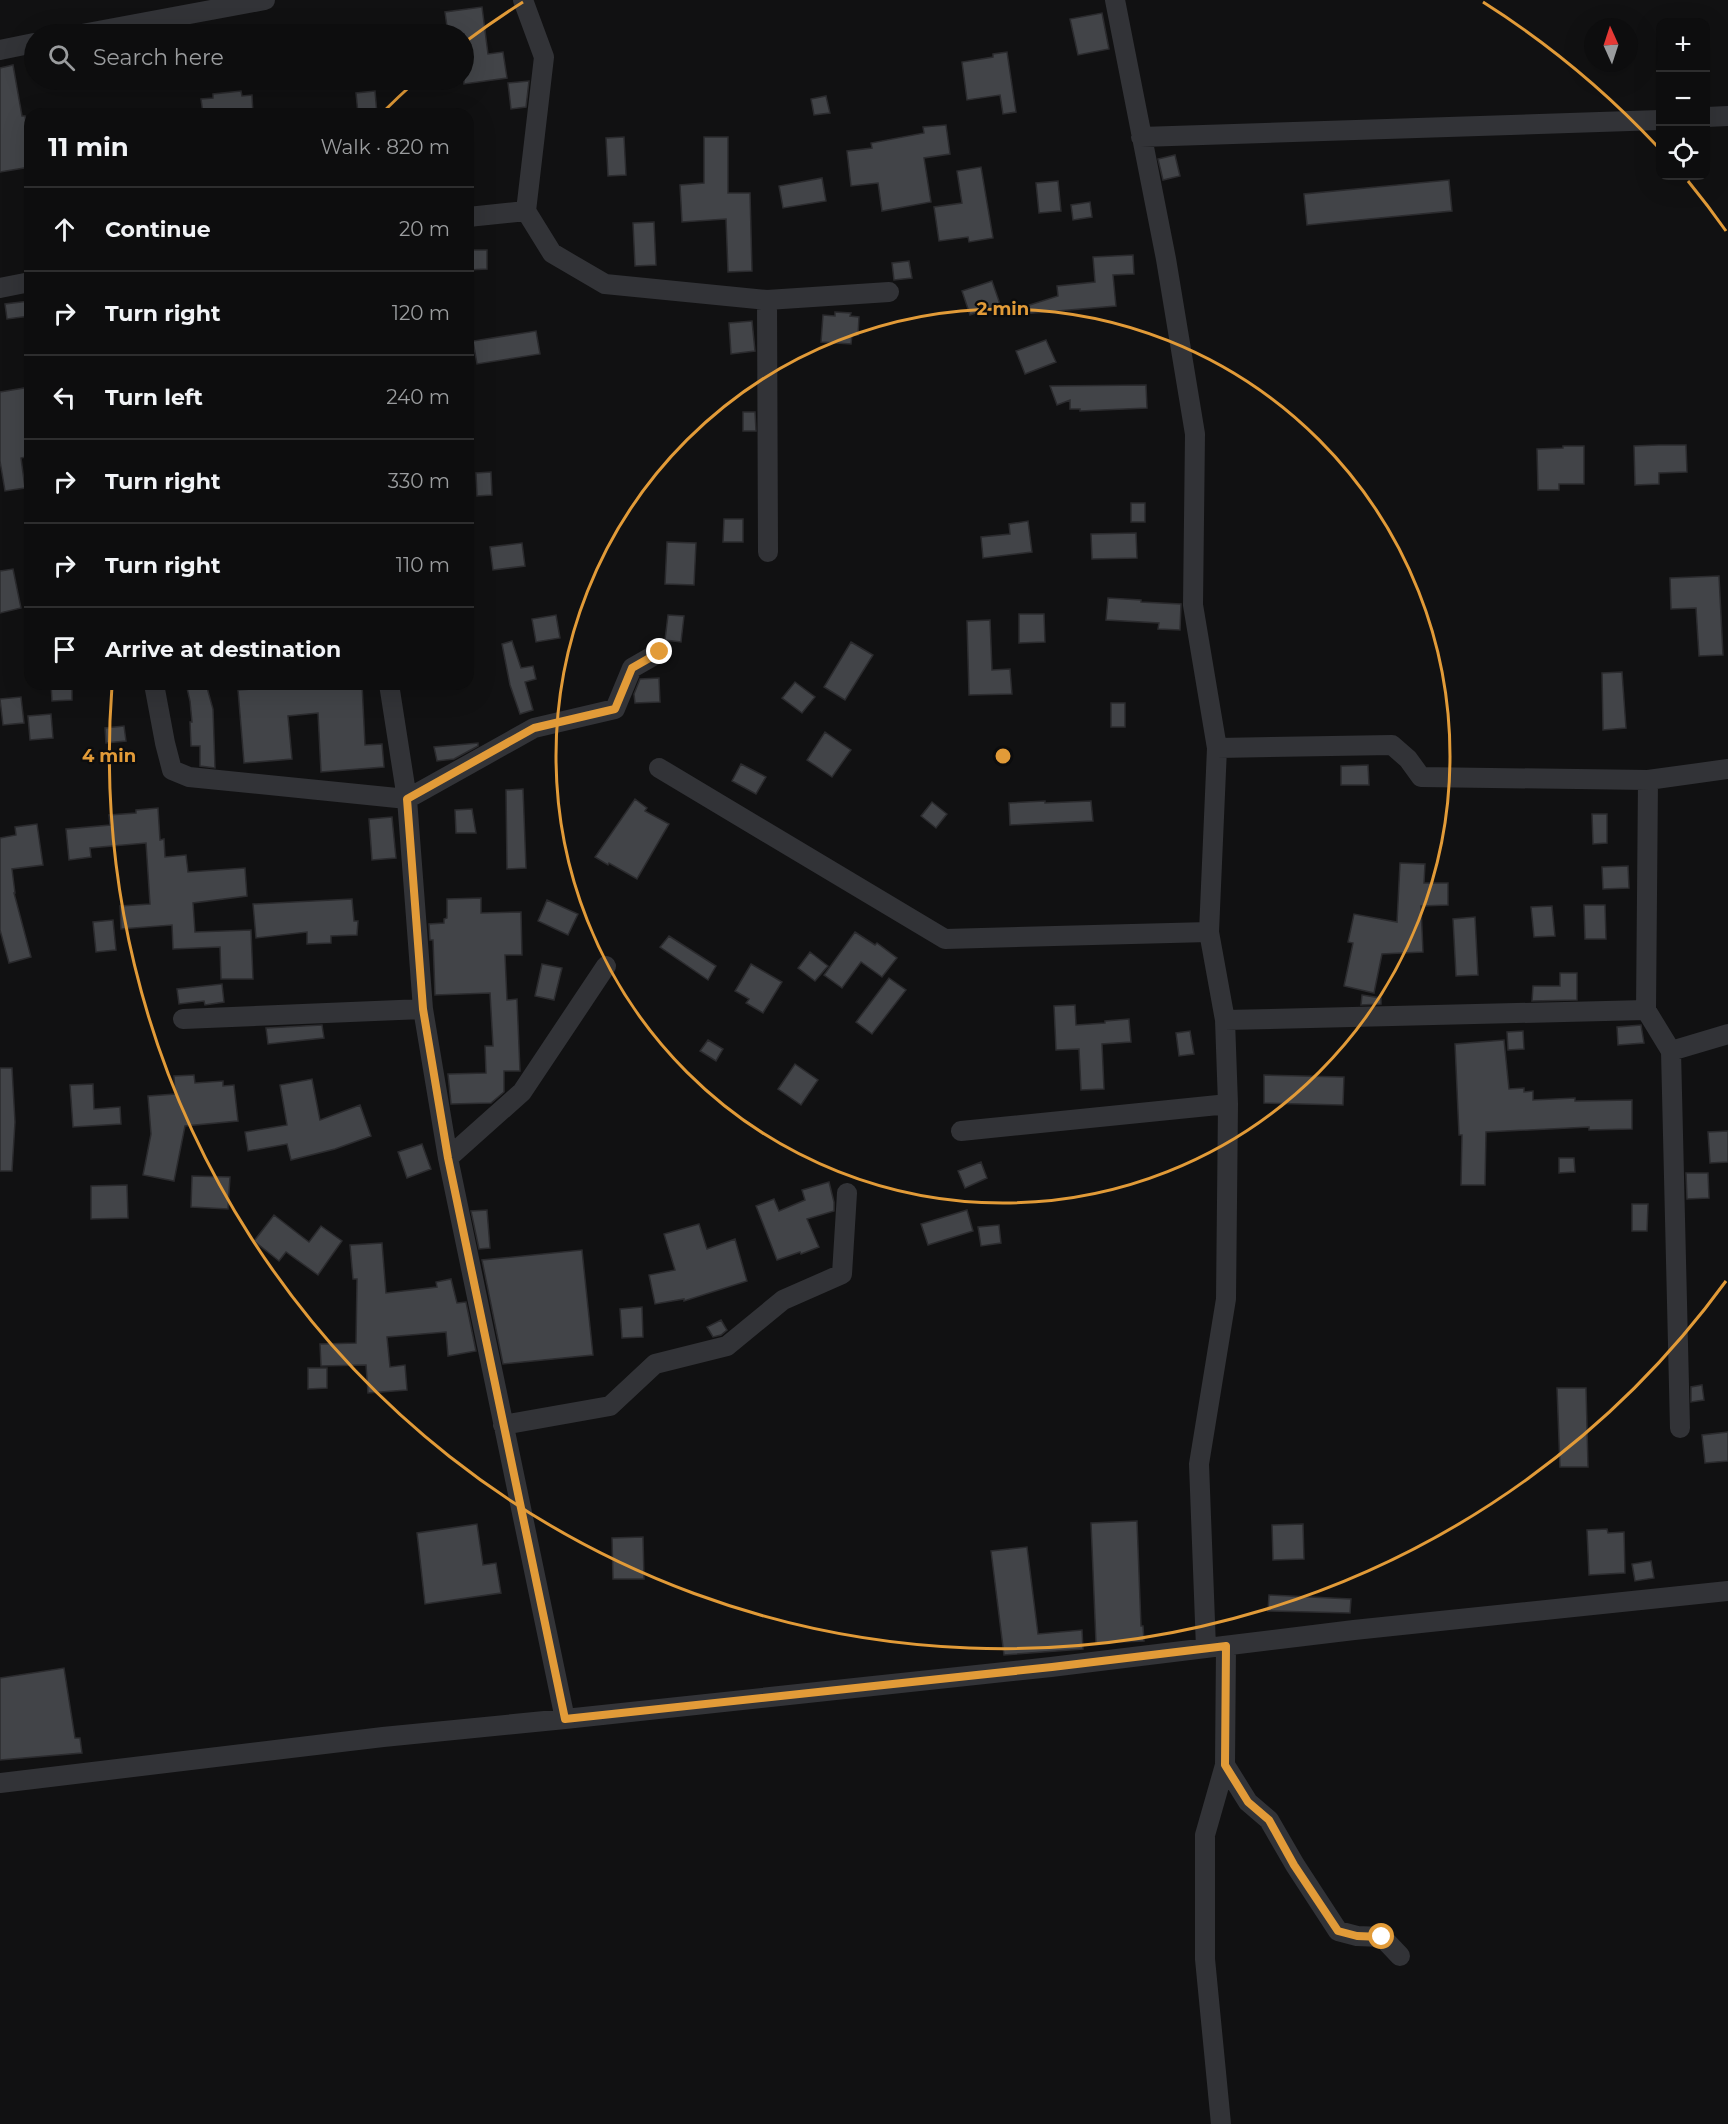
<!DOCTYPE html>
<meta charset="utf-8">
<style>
:root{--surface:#0d0d0e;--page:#1b1b1c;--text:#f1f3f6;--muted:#9a9c9e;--line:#2d2d2e}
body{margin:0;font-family:Montserrat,sans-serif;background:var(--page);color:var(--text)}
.controls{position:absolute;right:18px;top:18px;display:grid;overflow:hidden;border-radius:12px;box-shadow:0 6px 24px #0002}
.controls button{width:54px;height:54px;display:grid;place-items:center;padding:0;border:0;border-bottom:2px solid var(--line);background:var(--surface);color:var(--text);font:30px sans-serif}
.compass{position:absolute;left:1584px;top:18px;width:54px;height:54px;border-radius:50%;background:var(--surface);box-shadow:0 6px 24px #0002;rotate:357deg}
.stop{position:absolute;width:18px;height:18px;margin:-14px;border:4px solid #e29b38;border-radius:50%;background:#fff}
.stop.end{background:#e29b38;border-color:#fff;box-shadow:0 2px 6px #0008}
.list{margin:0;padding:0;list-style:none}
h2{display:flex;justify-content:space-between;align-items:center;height:78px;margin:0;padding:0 24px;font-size:26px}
h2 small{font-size:20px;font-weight:400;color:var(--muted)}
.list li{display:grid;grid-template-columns:39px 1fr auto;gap:18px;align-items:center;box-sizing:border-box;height:84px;padding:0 24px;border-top:2px solid var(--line)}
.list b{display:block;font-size:22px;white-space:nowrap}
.list em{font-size:20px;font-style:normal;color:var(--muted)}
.icon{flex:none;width:33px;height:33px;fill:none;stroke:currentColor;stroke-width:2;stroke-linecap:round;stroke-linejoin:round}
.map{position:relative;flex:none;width:1728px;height:2124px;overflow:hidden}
.search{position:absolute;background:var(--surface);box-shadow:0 6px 24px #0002;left:24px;top:24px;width:450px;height:66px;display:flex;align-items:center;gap:15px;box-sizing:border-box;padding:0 21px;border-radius:33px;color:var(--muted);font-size:22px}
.panel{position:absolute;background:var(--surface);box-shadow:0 6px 24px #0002;left:24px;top:108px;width:450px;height:582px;border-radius:18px}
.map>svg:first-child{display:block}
</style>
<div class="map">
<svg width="1728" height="2124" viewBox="0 0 1728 2124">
<rect width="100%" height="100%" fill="#111112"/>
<path fill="#424448" stroke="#2b2b2e" stroke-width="1.5" d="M482 7 488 54 503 52 507 78 464 84V34H448L445 12Z
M1102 13 1109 49 1078 55 1070 19Z
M1007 52 1016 112 1003 114 1000 95 967 100 962 62 993 57V54Z
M13 65 22 116H25L30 152V167L0 172V68Z
M529 81 526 107 511 109 508 83Z
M241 91 242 96 252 95 253 114H203L201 99 213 98V94Z
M375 91 377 114H358L356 93Z
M826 96 830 113 814 115 811 99Z
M946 125 950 154 924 158 931 202 882 211 878 183 851 186 847 151 872 148 871 143 924 133 923 127Z
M624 137 626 175 608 176 606 138Z
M704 137H728V193H750L752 271 728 272 726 219 682 222 680 185 704 183Z
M1175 155 1180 176 1163 180 1158 159Z
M981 167 993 238 969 242 968 237 939 241 934 207 962 203 957 171Z
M822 178 826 201 783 208 779 186Z
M1449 180 1452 211 1307 225 1304 194Z
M1058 181 1061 211 1039 213 1036 183Z
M1090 202 1092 217 1073 220 1071 205Z
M654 222 656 265 635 266 633 223Z
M468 250H487V269L468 270Z
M1133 255 1134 274 1113 275 1116 306 1022 314 1020 308 1058 296 1057 286 1095 282 1093 257Z
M909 261 912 278 894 280 892 263Z
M992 281 1000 304 970 315 962 291Z
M29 301 30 316 7 319 5 304Z
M835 312 851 313 850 316 859 317 858 335H852L851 344 821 342 823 315 835 316Z
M752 321 755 351 731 354 729 323Z
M536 331 540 354 477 364 473 341Z
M1046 340 1056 362 1025 374 1016 351Z
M1146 385 1147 408 1080 411V409H1070V400L1057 405 1050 386Z
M30 387V456L21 458 25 488 5 491 0 461V392Z
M743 412H755L756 431H743Z
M1658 445H1686L1687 472 1659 473V484L1635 485 1634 446Z
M1563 446H1584V484H1559V490H1538L1537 449 1563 448Z
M491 472 492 495 477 496 476 473Z
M1131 503H1145V522H1131Z
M724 519H743V542H723Z
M1028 521 1032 552 983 558 981 537 1010 534 1009 524Z
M1136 533 1137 558 1092 559 1091 534Z
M667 542 696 543 694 585 665 584Z
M522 543 525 566 493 570 490 547Z
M13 569 21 608 0 613V571Z
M1719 576 1723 655 1699 656 1696 608 1671 609 1670 578Z
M1108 598 1141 600V602L1181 604 1180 630 1158 629 1159 623 1106 620Z
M1019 614H1044L1045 642 1019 643Z
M556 615 560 638 536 642 532 619Z
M668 615 684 616 681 642 665 640Z
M990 620 992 670 1010 669 1012 694 969 695 967 621Z
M512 641 521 668 533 666 536 679 525 682 533 710 520 714 510 685 502 644Z
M851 642 873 655 845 700 824 687Z
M1622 672 1626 728 1603 730 1602 673Z
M659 678 660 702 635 703 634 694 640 679Z
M795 682 815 697 802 713 782 698Z
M51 684H72V700L52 701Z
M186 684H206L213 709 215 768 200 766V746H191L190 722H192L190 701Z
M291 684H362L365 745 382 744 384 767 321 772 318 713 288 716 292 759 244 763 238 690 291 686Z
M21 697 24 723 3 725 0 699Z
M1111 703H1125V727H1111Z
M51 714 53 738 30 740 28 716Z
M124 726 126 741 106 743 105 728Z
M825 732 851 750 832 777 807 760Z
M478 743V746L454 759 437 761 434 747Z
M741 764 766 777 756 794 732 781Z
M1368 765 1369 785H1341V766Z
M523 789 526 868 507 869 506 790Z
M635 799 647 808 645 811 669 824 637 879 609 863 608 865 595 857Z
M1045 801V803L1091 801 1093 821 1010 825 1009 803Z
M932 802 947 814 936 828 921 816Z
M158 808 160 840 164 839 165 857 186 855 188 872 245 868 247 896 193 903 195 932 251 930 253 979H221L220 947 173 949 172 925 121 929 120 906 150 904 146 843 90 848 91 857 69 860 66 829 110 825 109 815 136 813V810Z
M472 809 476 833H456L455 810Z
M1592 814H1607V843L1593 844Z
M392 817 396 858 372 860 369 819Z
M37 824 43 865 12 869 15 893H14L31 957 9 963 0 930V838L16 835 15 827Z
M1400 863 1425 864 1424 883H1448V905L1421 906 1423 952 1382 954 1374 993 1344 986 1353 943 1348 942 1354 914 1397 922Z
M1628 866 1629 888 1603 889 1602 867Z
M481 898V913L521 912 522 955H505L507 1000 517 999 520 1071H504V1092L491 1103 451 1104 448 1074 486 1073 485 1046H493L490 993 435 995 433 940H430L429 924 444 923V919L447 918V899Z
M352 899 354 921H358L357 935 331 936V943L307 944V932L256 938 253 904Z
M547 900 578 914 568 935 538 921Z
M1584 905H1605L1606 939H1585Z
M1552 906 1555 936 1534 937 1531 907Z
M1475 917 1478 975 1456 976 1453 919Z
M113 920 116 950 96 952 93 922Z
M855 932 875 945 877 943 897 958 882 977 861 962 842 988 824 975Z
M669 936 716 966 708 980 660 947Z
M810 952 828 966 815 981 798 968Z
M542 964 562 968 554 1000 535 996Z
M751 964 782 982 763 1013 746 1003 749 999 735 991Z
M1560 973H1577V1000L1532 1001 1533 986H1560Z
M889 978 906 990 872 1034 856 1022Z
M222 984 224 1002 205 1005 204 1001 179 1004 177 989Z
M1362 995 1381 998V1004L1361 1005Z
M1075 1005 1076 1025 1105 1023V1021L1129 1019 1131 1042 1102 1044 1104 1089 1081 1090 1079 1049 1056 1050 1054 1006Z
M322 1025 324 1038 268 1044 266 1028Z
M1641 1025 1644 1043 1618 1045 1617 1027Z
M1190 1031 1194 1054 1179 1056 1176 1033Z
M1523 1031 1524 1049 1508 1050 1507 1032Z
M708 1040 723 1049 716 1061 700 1051Z
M1504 1040 1509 1089 1524 1088V1092L1533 1091V1100L1575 1098V1101L1632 1100V1129L1589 1130V1127L1486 1132 1485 1185H1461L1462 1135H1459L1455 1044Z
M795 1064 818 1080 801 1105 778 1089Z
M0 1068H12L15 1122 12 1171H0Z
M194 1075 195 1083 223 1081V1086L234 1085 238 1121 185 1126 174 1181 143 1175 151 1134 148 1096 175 1094 174 1076Z
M1264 1075 1344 1077 1343 1105 1264 1103Z
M312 1079 320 1120 360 1105 371 1136 335 1149 291 1160 287 1144 248 1151 245 1132 287 1125 280 1085Z
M93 1084 94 1109 120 1107 121 1124 73 1127 70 1085Z
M1728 1131V1162L1710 1163 1708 1132Z
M422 1144 431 1169 407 1178 398 1152Z
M1559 1158H1574L1575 1172 1559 1173Z
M981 1162 987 1178 965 1188 958 1171Z
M1686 1173H1708L1709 1198 1687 1199Z
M192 1176 230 1177 228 1209 191 1207Z
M829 1182 834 1202V1211L807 1219 819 1247 801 1254 800 1252 777 1260 756 1206 774 1199 779 1211 805 1200 802 1190Z
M127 1185 128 1218 91 1219V1186Z
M1632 1204H1648L1647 1231H1632Z
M487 1210 490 1248 479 1249 471 1211Z
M967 1210 973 1231 928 1245 921 1224Z
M274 1215 309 1242 321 1226 342 1241 318 1275 286 1252 279 1261 254 1241Z
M699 1224 707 1249 735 1239 747 1281 684 1301V1299L655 1304 649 1275 675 1270 664 1234Z
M999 1225 1001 1243 981 1246 978 1227Z
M382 1243 386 1293 437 1287 436 1282 451 1279 457 1303 466 1302 476 1351 448 1356 446 1332 387 1337 390 1367 405 1365 407 1390 368 1393 366 1365 321 1366 320 1344 356 1343 357 1279H353L350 1245Z
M582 1250 593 1355 503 1364 482 1260Z
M642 1307 643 1337 622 1338 620 1309Z
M721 1320 727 1330 721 1335 713 1337 707 1327Z
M308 1368H327V1388L308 1389Z
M1702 1385 1704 1400 1691 1402V1387Z
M1557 1388H1586L1588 1467H1560Z
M1728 1432V1461L1705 1463 1702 1435Z
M1137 1521 1141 1626H1143L1144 1641 1096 1643 1091 1523Z
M477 1524 483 1565 496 1563 501 1593 425 1604 417 1533Z
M1303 1524 1304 1559 1273 1560 1272 1525Z
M1607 1529 1608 1533 1624 1532 1625 1573 1589 1575 1587 1530Z
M643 1537 644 1579H613L612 1538Z
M1027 1547 1038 1634 1082 1630 1083 1649 1004 1655 991 1551Z
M1651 1561 1654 1578 1635 1581 1632 1564Z
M1269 1595 1351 1599 1350 1613 1268 1611Z
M64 1668 75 1738H80L82 1753 0 1760V1678Z"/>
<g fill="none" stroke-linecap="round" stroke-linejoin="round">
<path stroke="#323337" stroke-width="20" d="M1115 0 1166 259 1195 434 1193 605 1217 748 1209 932 1225 1020 1228 1104 1226 1299 1199 1464 1206 1648
M82 34 265 0
M0 50 34 43
M1706 117 1728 116
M1141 137 1660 120
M526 211 552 253 605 284 767 300 768 552
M468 217 526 211 544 57 523 0
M0 288 30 282
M767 300 889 292
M154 684 165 743 172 770 189 777 407 799 534 728 615 709 632 668 660 652
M389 684 407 799 423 1009 448 1158 565 1719
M1217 748 1392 745 1408 759 1421 777 1648 780 1728 769
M659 768 945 939 1209 932
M1648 780 1646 1010 1671 1051 1728 1034
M183 1019 423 1009
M1225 1020 1646 1010
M1671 1051 1680 1428
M961 1131 1228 1104
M448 1158 522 1092 606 966
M503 1425 610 1406 655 1364 727 1346 783 1300 842 1274 847 1193
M1225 1765 1248 1802 1269 1820 1295 1865 1338 1931 1357 1936 1382 1937 1400 1956
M0 1783 383 1737 565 1719 1051 1667 1354 1630 1728 1591
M1221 2124 1205 1959V1835L1225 1765 1226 1646"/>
</g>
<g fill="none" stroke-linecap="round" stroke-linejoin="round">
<path stroke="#e29b38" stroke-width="8" d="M660 652 632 668 615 709 534 728 407 799 423 1009 448 1158 565 1719 1052 1667 1226 1646 1225 1765 1248 1802 1269 1820 1294 1865 1338 1931 1357 1936 1382 1937"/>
</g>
<g fill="none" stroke="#e29b38" stroke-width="3">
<circle cx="1003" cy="756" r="447"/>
<path d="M1726 1281A894 894 0 0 1 112 686M382 113A894 894 0 0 1 416 81M465 42A894 894 0 0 1 523 2M1483 2A894 894 0 0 1 1657 146M1688 181A894 894 0 0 1 1726 231"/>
</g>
<circle cx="1003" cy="756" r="9" fill="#e29b38" stroke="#0c0c0d" stroke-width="3"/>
<g font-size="18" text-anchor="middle" font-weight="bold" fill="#e29b38" stroke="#0c0c0d" stroke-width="4.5" stroke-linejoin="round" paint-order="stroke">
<text x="1003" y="315">2 min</text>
<text x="109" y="762">4 min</text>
</g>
</svg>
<div class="controls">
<button>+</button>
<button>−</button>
<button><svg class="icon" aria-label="locate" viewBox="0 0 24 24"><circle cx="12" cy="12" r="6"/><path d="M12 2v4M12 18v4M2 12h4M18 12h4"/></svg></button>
</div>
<svg class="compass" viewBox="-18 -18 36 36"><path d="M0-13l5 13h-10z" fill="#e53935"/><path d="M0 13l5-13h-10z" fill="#9a9c9e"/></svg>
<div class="stop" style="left:1382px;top:1937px"></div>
<div class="stop end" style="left:660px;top:652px"></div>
<div class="search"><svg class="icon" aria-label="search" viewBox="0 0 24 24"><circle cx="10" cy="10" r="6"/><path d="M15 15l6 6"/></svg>Search here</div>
<section class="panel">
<h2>11 min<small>Walk · 820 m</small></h2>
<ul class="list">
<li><svg class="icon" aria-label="ahead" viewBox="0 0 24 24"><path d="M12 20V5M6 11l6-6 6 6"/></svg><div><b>Continue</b></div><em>20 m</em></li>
<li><svg class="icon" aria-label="right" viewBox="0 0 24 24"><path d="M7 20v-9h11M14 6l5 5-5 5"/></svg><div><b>Turn right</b></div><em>120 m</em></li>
<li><svg class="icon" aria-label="left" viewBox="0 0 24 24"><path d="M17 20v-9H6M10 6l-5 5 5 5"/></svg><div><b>Turn left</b></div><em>240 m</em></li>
<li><svg class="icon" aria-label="right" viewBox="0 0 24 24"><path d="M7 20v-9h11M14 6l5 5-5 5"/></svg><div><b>Turn right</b></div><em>330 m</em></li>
<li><svg class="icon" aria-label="right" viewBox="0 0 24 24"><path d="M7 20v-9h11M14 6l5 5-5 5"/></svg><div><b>Turn right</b></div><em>110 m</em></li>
<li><svg class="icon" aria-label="arrive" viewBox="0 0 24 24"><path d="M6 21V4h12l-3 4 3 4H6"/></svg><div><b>Arrive at destination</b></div></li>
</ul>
</section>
</div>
